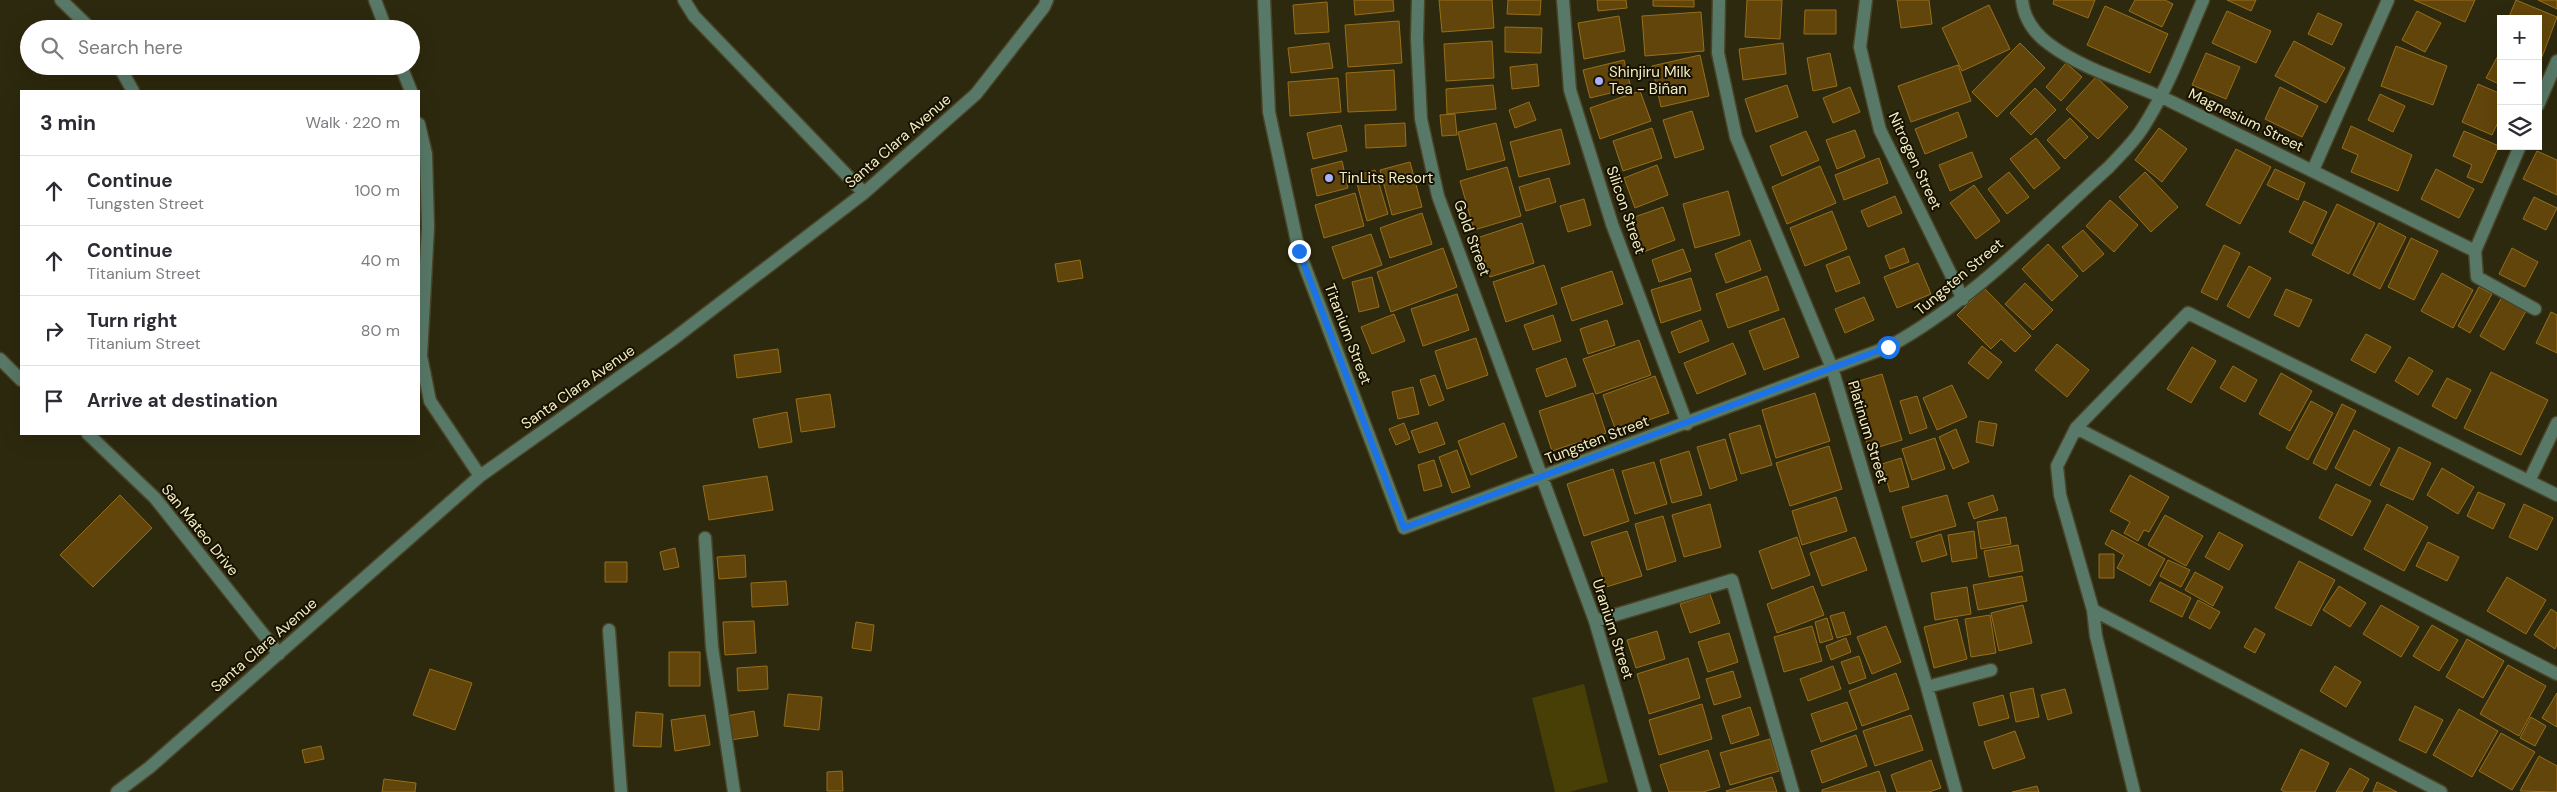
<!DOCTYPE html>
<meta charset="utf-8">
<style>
:root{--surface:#fff;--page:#f7f7f7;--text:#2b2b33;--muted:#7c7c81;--line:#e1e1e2}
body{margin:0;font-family:"DM Sans",sans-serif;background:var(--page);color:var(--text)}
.controls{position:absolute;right:15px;top:15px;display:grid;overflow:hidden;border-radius:0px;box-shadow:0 5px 20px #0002}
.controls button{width:45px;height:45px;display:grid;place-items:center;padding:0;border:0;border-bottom:1px solid var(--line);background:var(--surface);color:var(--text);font:25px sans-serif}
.stop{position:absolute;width:15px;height:15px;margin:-11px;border:4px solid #1a73e8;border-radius:50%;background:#fff}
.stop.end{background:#1a73e8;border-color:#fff;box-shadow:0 1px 5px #0008}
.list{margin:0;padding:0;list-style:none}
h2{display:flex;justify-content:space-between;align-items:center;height:65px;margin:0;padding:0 20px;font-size:21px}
h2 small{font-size:16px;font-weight:400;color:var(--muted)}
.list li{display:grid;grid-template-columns:32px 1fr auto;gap:15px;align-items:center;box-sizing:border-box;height:70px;padding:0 20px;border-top:1px solid var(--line)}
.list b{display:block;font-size:19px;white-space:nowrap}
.list p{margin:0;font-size:16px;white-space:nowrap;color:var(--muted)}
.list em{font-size:16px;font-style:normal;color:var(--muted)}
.icon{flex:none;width:28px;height:28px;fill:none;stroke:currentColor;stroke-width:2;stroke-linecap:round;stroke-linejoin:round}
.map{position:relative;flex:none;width:2557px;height:792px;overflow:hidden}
.search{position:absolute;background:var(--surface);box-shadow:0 5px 20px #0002;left:20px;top:20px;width:400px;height:55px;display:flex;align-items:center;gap:12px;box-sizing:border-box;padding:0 18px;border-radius:28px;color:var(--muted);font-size:19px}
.panel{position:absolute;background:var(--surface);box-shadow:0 5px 20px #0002;left:20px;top:90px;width:400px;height:345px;border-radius:0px}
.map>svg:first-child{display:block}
</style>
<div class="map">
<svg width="2557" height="792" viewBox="0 0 2557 792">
<rect width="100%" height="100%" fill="#2d290e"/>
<path fill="#483f07" d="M1584 684 1608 782 1569 792H1555L1532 698Z"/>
<path fill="#62450a" stroke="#976e1b" d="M1354 0H1393L1394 11 1355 15Z
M1439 0H1492L1494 28 1442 32Z
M1508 0H1541L1540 15 1507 14Z
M1597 0H1626L1627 8 1598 11Z
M1653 0H1694V7L1653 6Z
M1747 0H1782L1780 39 1745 37Z
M1897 0H1929L1932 24 1901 28Z
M2054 0H2095L2088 18 2053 4Z
M2135 0H2165L2173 4 2162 27 2129 11Z
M2227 0H2256L2251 11Z
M2414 0H2475L2465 22Z
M2516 0 2557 17 2542 57 2538 56V19H2508Z
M2538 0H2557V9Z
M1327 2 1329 32 1295 34 1293 5Z
M1989 5 2010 49 1962 71 1942 28Z
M2105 6 2168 34 2150 73 2087 45Z
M1805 10H1836V34H1804Z
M2227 11 2271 31 2256 63 2212 43Z
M2417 11 2441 23 2425 52 2402 40Z
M1701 12 1704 51 1645 56 1642 16Z
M2318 13 2342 24 2332 45 2308 34Z
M1619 16 1625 51 1584 59 1578 23Z
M1399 21 1402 63 1348 67 1345 25Z
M1505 27 1542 28 1541 53 1505 52Z
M1492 41 1494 78 1446 81 1444 44Z
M2294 41 2345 68 2326 103 2275 76Z
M1329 43 1333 68 1291 73 1288 48Z
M1783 43 1786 74 1743 80 1739 49Z
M2020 43 2045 68 1997 117 1972 92Z
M2396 46 2447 66 2433 105 2381 86Z
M2501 50V85L2486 78Z
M1830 53 1837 86 1813 91 1807 58Z
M2206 53 2240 67 2226 99 2192 85Z
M1700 55 1709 96 1661 107 1652 66Z
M1624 60 1631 88 1590 98 1583 70Z
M2066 63 2082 77 2061 101 2046 87Z
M1537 64 1539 86 1512 89 1510 67Z
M1958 65 1971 101 1911 122 1898 86Z
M1394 70 1396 110 1348 112 1346 73Z
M2096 77 2128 107 2098 139 2066 109Z
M1338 78 1341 112 1290 116 1288 82Z
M2478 84 2501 94V116L2492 135 2462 122Z
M1493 85 1496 109 1447 114 1446 89Z
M1787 85 1798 117 1756 132 1745 99Z
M1850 87 1860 112 1833 123 1823 98Z
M2280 87 2318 106 2302 137 2265 119Z
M2035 88 2056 110 2031 135 2010 113Z
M1640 91 1651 121 1600 139 1590 108Z
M2380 94 2405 106 2393 132 2368 120Z
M1529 102 1536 120 1515 128 1509 110Z
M1692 111 1704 149 1675 158 1663 120Z
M1958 112 1967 137 1925 154 1915 129Z
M1455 114 1457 135 1442 136 1440 115Z
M2070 118 2088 137 2065 159 2047 140Z
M1405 123 1406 146 1366 148 1365 125Z
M1496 123 1505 160 1467 170 1458 132Z
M1341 125 1347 151 1313 159 1307 133Z
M2351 126 2412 155 2398 191 2351 172 2358 155 2342 148Z
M1652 128 1662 158 1623 171 1613 141Z
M2159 128 2187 149 2162 182 2135 160Z
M1561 129 1570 164 1519 177 1510 142Z
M1855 130 1865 157 1837 169 1826 140Z
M1806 131 1819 160 1782 176 1770 146Z
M2464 131 2499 146 2482 183 2467 177 2472 165 2453 156Z
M2036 138 2060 168 2034 189 2010 159Z
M2236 149 2271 167 2240 224 2206 205Z
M2537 151 2557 160V195L2523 179Z
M1972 152 1982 177 1950 191 1939 165Z
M1879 158 1888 183 1844 200 1835 175Z
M1342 161 1348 188 1317 196 1311 169Z
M1410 162 1422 207 1392 215 1380 170Z
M1657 165 1668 195 1635 208 1624 178Z
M1820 166 1836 203 1787 224 1772 187Z
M1507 167 1521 216 1474 230 1460 181Z
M2275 169 2305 183 2298 200 2267 185Z
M2436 169 2474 189 2459 218 2421 199Z
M1375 170 1388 214 1367 221 1355 176Z
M2009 172 2029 197 2007 214 1988 189Z
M2145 172 2178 207 2151 232 2119 197Z
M1549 178 1556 202 1526 211 1519 187Z
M1974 185 2000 221 1976 239 1950 203Z
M1728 191 1740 235 1695 248 1683 204Z
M1355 193 1364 226 1324 238 1315 205Z
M1895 196 1902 213 1868 227 1861 211Z
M2534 197 2557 208 2546 230 2523 219Z
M1584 199 1591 225 1568 232 1560 206Z
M2110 200 2138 225 2114 252 2086 226Z
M2304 201 2327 212 2312 244 2289 232Z
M2337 204 2375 223 2349 274 2312 255Z
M1663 207 1675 240 1638 254 1626 220Z
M1832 211 1847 249 1805 266 1790 228Z
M1422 213 1432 244 1390 258 1380 228Z
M1522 223 1534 263 1490 277 1477 238Z
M2379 223 2406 237 2380 289 2353 275Z
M2083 230 2104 254 2083 272 2062 247Z
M1371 234 1382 265 1343 279 1332 247Z
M2411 238 2438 251 2414 300 2388 287Z
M1750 240 1761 270 1726 283 1715 254Z
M2048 244 2078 276 2052 301 2022 269Z
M2224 245 2240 253 2217 300 2201 292Z
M1443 248 1457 287 1391 312 1377 272Z
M1904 248 1909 262 1890 269 1885 256Z
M2512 248 2538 262 2525 287 2499 274Z
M1683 249 1691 271 1659 282 1652 260Z
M1849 256 1860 283 1836 292 1826 265Z
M1080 260 1083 278 1058 282 1055 264Z
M1918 263 1931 294 1897 308 1884 277Z
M1544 265 1557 304 1506 322 1493 282Z
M2249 266 2271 278 2249 318 2227 306Z
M1612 271 1623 304 1572 321 1561 288Z
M2442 273 2473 290 2453 328 2421 311Z
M1767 276 1779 310 1728 328 1716 294Z
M1372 277 1379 307 1359 312 1352 282Z
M1691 278 1701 310 1661 323 1651 290Z
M2025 283 2053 310 2033 330 2005 304Z
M2479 287 2492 294 2470 333 2458 326Z
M1984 288 2031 336 2015 352 2001 339 1991 349 1957 315Z
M2286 289 2312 300 2299 327 2274 315Z
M1457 294 1469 330 1423 346 1411 309Z
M1864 297 1874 320 1845 333 1835 309Z
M2502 297 2526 311 2504 350 2480 336Z
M2551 312 2557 315V353L2536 343Z
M1394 314 1405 341 1372 354 1361 327Z
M1553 315 1561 341 1533 350 1524 325Z
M1784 318 1799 357 1764 370 1749 331Z
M1607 320 1615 345 1588 354 1580 329Z
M1701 320 1709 341 1679 353 1671 332Z
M2366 334 2391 347 2375 373 2351 360Z
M1476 338 1488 375 1447 389 1435 351Z
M1639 340 1651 375 1596 394 1583 359Z
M1733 343 1746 374 1697 394 1684 363Z
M2057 344 2089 370 2067 397 2035 370Z
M1982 346 2002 362 1988 379 1968 363Z
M2192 347 2216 361 2191 403 2167 389Z
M778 349 781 372 737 378 734 355Z
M2409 357 2433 371 2418 395 2395 381Z
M1566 358 1576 386 1546 397 1536 369Z
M2233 366 2257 380 2245 402 2220 388Z
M2491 372 2548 400 2521 455 2464 428Z
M2281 373 2312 391 2290 431 2259 414Z
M1882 374 1902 440 1869 450 1849 384Z
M1435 375 1444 400 1429 406 1420 380Z
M1655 376 1669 413 1616 431 1603 395Z
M2447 378 2471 390 2456 419 2432 406Z
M1952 385 1967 417 1937 430 1923 398Z
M1413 387 1419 414 1398 419 1392 392Z
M1593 393 1606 433 1552 451 1539 411Z
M1815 393 1830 441 1776 458 1762 410Z
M830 394 835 427 801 432 796 399Z
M1917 396 1927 428 1910 434 1900 401Z
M2311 401 2333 413 2308 460 2286 448Z
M2342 404 2356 411 2326 470 2313 463Z
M787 412 792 442 759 448 753 419Z
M1979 421 1997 424 1993 446 1976 442Z
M1437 422 1445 444 1419 453 1411 431Z
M1404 423 1410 439 1396 445 1389 429Z
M1504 423 1517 457 1471 475 1458 441Z
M1760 425 1772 465 1741 474 1729 434Z
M1956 429 1969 462 1953 469 1939 437Z
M2354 430 2390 449 2370 486 2335 468Z
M1935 438 1945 469 1912 480 1902 449Z
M1725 439 1737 480 1710 489 1697 447Z
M1829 446 1842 489 1790 506 1776 463Z
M2399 447 2431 463 2413 500 2380 485Z
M1457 450 1470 487 1452 493 1439 457Z
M1689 451 1702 495 1672 503 1660 460Z
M1901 458 1909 487 1890 492 1882 464Z
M1434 460 1442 486 1424 491 1418 465Z
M1654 462 1667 504 1635 514 1622 471Z
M2442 468 2474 487 2458 514 2427 495Z
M1613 469 1629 521 1584 536 1567 484Z
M2130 475 2169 497 2149 532 2144 530 2138 541 2124 533 2130 522 2110 511Z
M767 476 773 510 709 520 703 486Z
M2336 484 2371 501 2352 536 2319 518Z
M2478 492 2505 504 2493 529 2467 516Z
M120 495 152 528 93 587 60 555Z
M1947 495 1956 526 1911 538 1902 507Z
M1993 495 1998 510 1974 519 1968 503Z
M1836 497 1847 531 1802 545 1792 511Z
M1710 504 1721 547 1684 557 1672 515Z
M2387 504 2428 527 2404 571 2364 549Z
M2524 504 2553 518 2537 550 2509 537Z
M2165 515 2203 536 2186 566 2148 545Z
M1663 516 1676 561 1647 570 1635 524Z
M2006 517 2011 544 1981 549 1977 522Z
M2112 530 2165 559 2150 586 2117 568 2124 555 2105 544Z
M1627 531 1642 576 1606 587 1591 542Z
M1974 531 1977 558 1952 562 1948 535Z
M2219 532 2243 545 2229 570 2205 557Z
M1941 534 1947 555 1922 562 1916 542Z
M1797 537 1810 575 1772 589 1759 551Z
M1855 537 1867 570 1822 586 1810 553Z
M2428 542 2459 557 2447 581 2416 566Z
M2018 545 2023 571 1989 577 1984 551Z
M675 548 679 567 664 570 660 552Z
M2099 554H2114V578H2099Z
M745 555 746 577 719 579 717 557Z
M2168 560 2190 570 2181 587 2160 576Z
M2299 561 2335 580 2311 626 2275 608Z
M605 562H627V582H605Z
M2195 572 2223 587 2213 606 2185 590Z
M2022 576 2027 601 1978 610 1973 585Z
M2507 577 2546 600 2526 634 2487 611Z
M786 581 788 605 752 607 751 583Z
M2160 582 2191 598 2182 617 2150 601Z
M1813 586 1824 615 1777 633 1767 604Z
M2339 586 2366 603 2350 627 2323 610Z
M1967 587 1971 614 1935 620 1931 593Z
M1710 594 1720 623 1690 633 1680 604Z
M2198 600 2220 612 2210 629 2189 618Z
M2023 605 2032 643 1999 651 1991 613Z
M2381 605 2419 627 2401 657 2363 634Z
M2551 609 2557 613V645L2555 649 2534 635Z
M1844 612 1851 634 1837 638 1830 616Z
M1990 615 1996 653 1971 657 1965 619Z
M1827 618 1833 639 1820 643 1815 622Z
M1957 619 1967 659 1934 668 1924 627Z
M754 621 756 653 725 655 723 622Z
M856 622 874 625 871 651 852 648Z
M2432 625 2458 640 2439 671 2413 656Z
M1812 626 1822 661 1784 672 1774 637Z
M1886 626 1901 662 1872 674 1857 637Z
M2255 628 2265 634 2255 653 2244 647Z
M1657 631 1665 659 1636 668 1627 640Z
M1729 633 1738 662 1708 672 1698 642Z
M1846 638 1851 652 1831 660 1826 646Z
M2467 639 2504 661 2483 698 2446 677Z
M669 652H700V686H669Z
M1859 656 1866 678 1849 684 1841 662Z
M1688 658 1700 698 1649 714 1637 674Z
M2508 665 2546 686 2519 736 2480 714Z
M767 666 768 689 738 691 737 668Z
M1833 666 1841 689 1808 701 1800 679Z
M2335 666 2361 682 2346 707 2320 691Z
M430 669 472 683 455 730 413 715Z
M1733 671 1741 697 1714 705 1706 679Z
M1896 673 1909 709 1862 726 1849 691Z
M2033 688 2039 717 2016 722 2010 693Z
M2065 689 2072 713 2048 720 2041 695Z
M2557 693V727L2542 718Z
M788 694 822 697 819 730 784 726Z
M2003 695 2009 718 1979 726 1973 703Z
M1847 702 1857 729 1821 742 1811 714Z
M1702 704 1712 739 1659 755 1649 720Z
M2415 706 2443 720 2426 753 2399 740Z
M1750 707 1759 735 1731 744 1722 716Z
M2459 709 2498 731 2472 777 2433 755Z
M754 711 758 736 730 740 726 716Z
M636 712 663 714 661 747 633 746Z
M705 715 710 745 675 751 671 720Z
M1911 715 1923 750 1875 766 1863 731Z
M2531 717 2546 726 2535 746 2520 738Z
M2015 731 2025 758 1993 769 1984 742Z
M2501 733 2535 752 2512 790 2479 771Z
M1856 735 1867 766 1822 783 1811 751Z
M1770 739 1779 771 1730 785 1720 753Z
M321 746 324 759 305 763 302 750Z
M2301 749 2329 763 2315 792H2285L2281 790Z
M1708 750 1720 787 1703 792H1669L1660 765Z
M2539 756 2557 766V792L2520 791Z
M1931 760 1941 788 1929 792H1897L1891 775Z
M2350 768 2369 779 2362 792H2336Z
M842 771 843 791H827V772Z
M1879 771 1886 792H1822V790Z
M1772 777 1777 792H1727L1726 791Z
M384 779 416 783 415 792H382Z
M2377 782 2397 792H2373Z
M2037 786 2039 792H2012Z"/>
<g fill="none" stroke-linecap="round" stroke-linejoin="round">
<g stroke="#494427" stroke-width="15">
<path id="minor" d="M61 0 91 29
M375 0 386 29
M684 0 694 16 864 193
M1264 0 1269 112 1299 251 1404 528 1888 347C1971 302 2038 231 2109 167 2120 155 2133 143 2142 129 2168 89 2184 44 2203 0
M1418 0 1417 39 1421 119 1438 196 1595 621 1645 792
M1563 0 1570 90 1612 224 1687 424
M1719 0 1718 53 1736 137 1832 368 1927 687 1956 792
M1866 0 1860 47 1880 130 1963 299
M2022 0C2024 18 2034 33 2049 44 2083 70 2133 83 2172 102 2273 151 2374 201 2475 251
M119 66 133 91
M401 66 411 91
M2538 105 2557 61
M419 124 426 154 428 227 421 356 430 401 480 476
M2520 146 2475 251 2477 277 2535 309
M2313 170 2388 0
M0 359 21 380
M2076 428 2557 674
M88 434 155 498 279 654
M2529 481 2557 423
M705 538 712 647 734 792
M2093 610 2441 792
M1595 621 1732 580 1793 792
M609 630 621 792
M1927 687 1991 670
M117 792 150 767 480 476 672 340 864 193 976 94 1044 7 1047 0
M2134 792 2096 636 2093 610 2060 495 2057 466 2076 428 2188 313 2557 495"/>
</g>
<use href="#minor" stroke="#587967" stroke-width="12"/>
</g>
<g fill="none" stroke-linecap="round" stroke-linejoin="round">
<path stroke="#1a73e8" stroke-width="6" d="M1299 251 1404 528 1888 347"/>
</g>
<g fill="#aab0fc" stroke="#161100" stroke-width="2">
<circle cx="1599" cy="81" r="5"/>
<circle cx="1329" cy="178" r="5"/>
</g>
<g text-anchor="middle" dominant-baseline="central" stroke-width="4" stroke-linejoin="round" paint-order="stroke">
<g font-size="15" fill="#f3edc4" stroke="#161100" text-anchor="start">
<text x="1609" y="72">Shinjiru Milk<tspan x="1609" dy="17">Tea - Biñan</tspan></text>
<text x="1339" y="178">TinLits Resort</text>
</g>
<g font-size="15" fill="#f3edc4" stroke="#161100">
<text transform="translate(2246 120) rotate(26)">Magnesium Street</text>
<text transform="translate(898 141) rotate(-41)">Santa Clara Avenue</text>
<text transform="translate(1915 161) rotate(65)">Nitrogen Street</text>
<text transform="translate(1626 210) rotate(71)">Silicon Street</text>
<text transform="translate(1472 238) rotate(70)">Gold Street</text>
<text transform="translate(1959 277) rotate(-40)">Tungsten Street</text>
<text transform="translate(1348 334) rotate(69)">Titanium Street</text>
<text transform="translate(578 387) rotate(-35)">Santa Clara Avenue</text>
<text transform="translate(1868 432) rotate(73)">Platinum Street</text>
<text transform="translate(1597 440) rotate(-21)">Tungsten Street</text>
<text transform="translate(200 530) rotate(51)">San Mateo Drive</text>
<text transform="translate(1613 629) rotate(72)">Uranium Street</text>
<text transform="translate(264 645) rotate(-41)">Santa Clara Avenue</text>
</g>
</g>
</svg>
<div class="controls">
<button>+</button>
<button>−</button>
<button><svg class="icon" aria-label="layers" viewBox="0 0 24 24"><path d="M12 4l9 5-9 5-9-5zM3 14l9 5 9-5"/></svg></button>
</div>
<div class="stop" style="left:1888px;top:347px"></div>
<div class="stop end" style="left:1299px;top:251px"></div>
<div class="search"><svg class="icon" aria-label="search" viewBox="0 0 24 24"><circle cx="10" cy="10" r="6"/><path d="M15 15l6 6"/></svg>Search here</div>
<section class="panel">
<h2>3 min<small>Walk · 220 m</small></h2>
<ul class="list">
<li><svg class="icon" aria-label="ahead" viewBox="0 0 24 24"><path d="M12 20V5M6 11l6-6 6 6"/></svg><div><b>Continue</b><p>Tungsten Street</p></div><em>100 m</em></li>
<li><svg class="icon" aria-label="ahead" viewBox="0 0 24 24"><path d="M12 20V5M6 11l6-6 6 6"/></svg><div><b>Continue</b><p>Titanium Street</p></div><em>40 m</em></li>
<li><svg class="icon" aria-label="right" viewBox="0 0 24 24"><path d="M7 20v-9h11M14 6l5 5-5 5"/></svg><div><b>Turn right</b><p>Titanium Street</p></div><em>80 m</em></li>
<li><svg class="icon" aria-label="arrive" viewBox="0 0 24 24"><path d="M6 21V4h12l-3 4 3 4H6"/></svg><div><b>Arrive at destination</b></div></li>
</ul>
</section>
</div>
